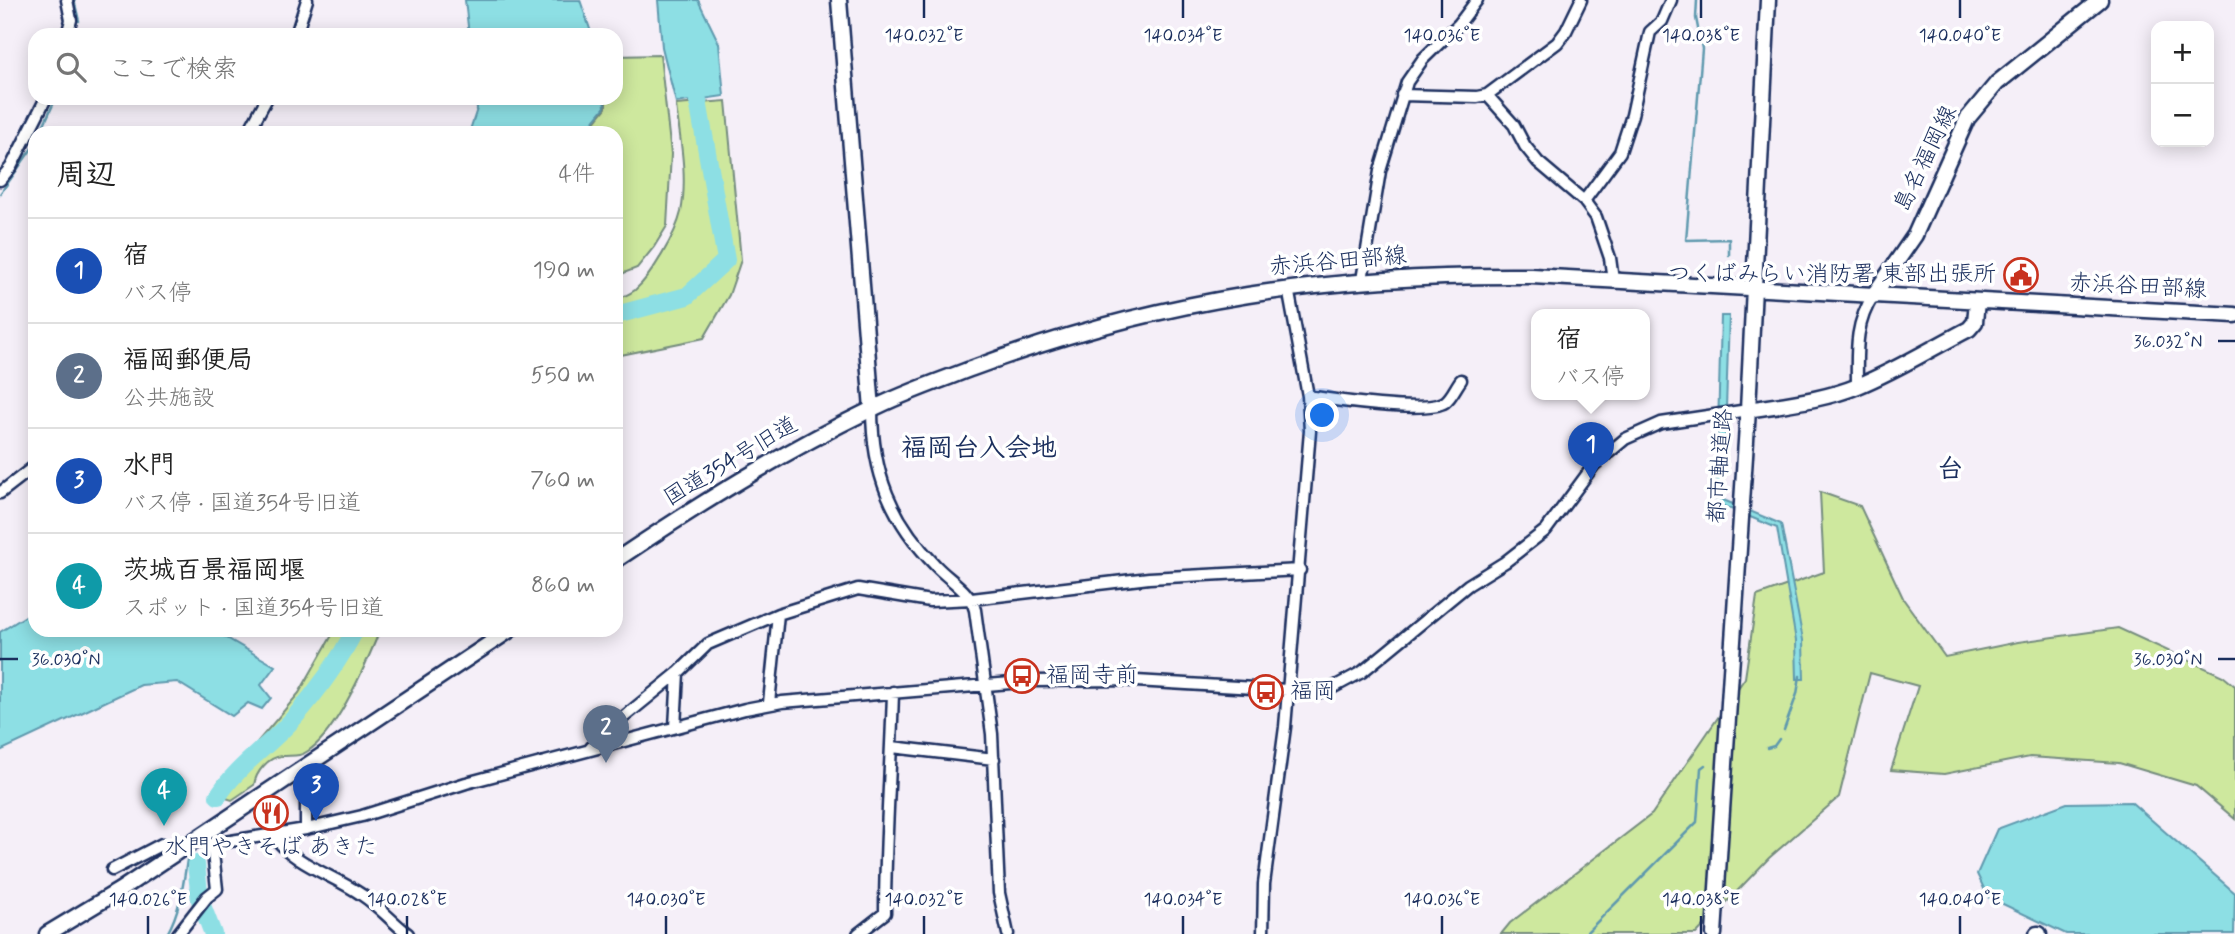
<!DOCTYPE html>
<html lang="ja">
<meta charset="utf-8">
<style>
:root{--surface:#fff;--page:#f6f6f6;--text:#222;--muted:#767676;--line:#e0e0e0;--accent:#c8321e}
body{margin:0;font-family:Mynerve,"Klee One",sans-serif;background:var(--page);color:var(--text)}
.controls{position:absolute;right:21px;top:21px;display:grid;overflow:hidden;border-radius:14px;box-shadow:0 4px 18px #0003}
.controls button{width:63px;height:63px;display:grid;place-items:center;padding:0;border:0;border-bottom:2px solid var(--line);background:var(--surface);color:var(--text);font:35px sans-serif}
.you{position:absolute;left:1323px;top:416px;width:24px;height:24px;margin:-18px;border:5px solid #fff;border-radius:50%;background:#1a73e8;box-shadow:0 0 0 10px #1a73e833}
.badge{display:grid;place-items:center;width:46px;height:46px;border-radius:50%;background:var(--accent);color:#fff;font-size:23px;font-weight:700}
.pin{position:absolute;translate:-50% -58px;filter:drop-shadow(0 2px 4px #0008)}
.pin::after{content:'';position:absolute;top:37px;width:24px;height:21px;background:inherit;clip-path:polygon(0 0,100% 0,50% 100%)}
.popup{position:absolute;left:1531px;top:309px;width:119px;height:91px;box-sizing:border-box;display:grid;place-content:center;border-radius:14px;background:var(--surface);filter:drop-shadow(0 2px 5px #0005);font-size:23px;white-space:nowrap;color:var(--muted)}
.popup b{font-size:26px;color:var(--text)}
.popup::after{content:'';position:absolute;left:50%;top:100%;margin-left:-14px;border:14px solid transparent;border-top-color:var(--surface)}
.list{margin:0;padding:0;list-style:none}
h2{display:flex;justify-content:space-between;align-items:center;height:91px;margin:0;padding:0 28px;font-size:30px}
h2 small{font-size:23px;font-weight:400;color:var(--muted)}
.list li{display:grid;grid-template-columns:46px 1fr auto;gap:21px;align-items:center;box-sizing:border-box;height:105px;padding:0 28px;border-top:2px solid var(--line)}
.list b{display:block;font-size:26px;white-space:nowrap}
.list p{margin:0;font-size:23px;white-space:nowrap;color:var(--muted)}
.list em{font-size:23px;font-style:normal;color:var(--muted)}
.icon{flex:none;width:38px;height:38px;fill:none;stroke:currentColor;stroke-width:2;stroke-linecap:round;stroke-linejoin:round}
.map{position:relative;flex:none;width:2235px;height:934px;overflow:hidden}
.search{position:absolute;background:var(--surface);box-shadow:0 4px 18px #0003;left:28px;top:28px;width:595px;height:77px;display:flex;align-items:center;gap:18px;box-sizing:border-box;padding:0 24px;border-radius:21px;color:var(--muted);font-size:26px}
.panel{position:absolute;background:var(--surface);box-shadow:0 4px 18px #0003;left:28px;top:126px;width:595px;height:511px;border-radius:21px}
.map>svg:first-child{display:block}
</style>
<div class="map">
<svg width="2235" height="934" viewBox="0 0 2235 934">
<rect width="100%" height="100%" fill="#f5eff8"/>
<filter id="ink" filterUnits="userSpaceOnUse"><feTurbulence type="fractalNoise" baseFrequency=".0143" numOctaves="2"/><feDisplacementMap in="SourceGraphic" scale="14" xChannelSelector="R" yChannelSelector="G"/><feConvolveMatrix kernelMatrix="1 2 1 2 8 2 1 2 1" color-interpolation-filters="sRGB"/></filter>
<g filter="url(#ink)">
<path fill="#cee89e" stroke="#748c7e" stroke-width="2" d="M660 55 671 154 667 226 654 247 637 268 616 276V133H586L606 108V98H616V56Z
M726 101 741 260 729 295 704 338 616 356V300C622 297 630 294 635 290 652 275 676 234 681 212 688 177 680 139 676 105Z
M1820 492 1860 506 1904 600 1945 657 2018 642 2118 628 2223 676 2235 686V819L2196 786 2119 763 2030 757 1944 774 1891 770 1918 686 1870 673 1839 797 1769 858 1696 934H1501L1510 923 1652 814 1745 678 1757 596 1824 572Z
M335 630H380C367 662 337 732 308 751 300 757 292 755 282 756 268 757 256 772 254 785L232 800 213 794 219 781 254 746 299 693Z"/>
<path fill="#8ddfe4" stroke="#5f99ae" stroke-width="2" d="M465 0H580L592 35H469Z
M658 0H698L719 43 724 96 676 103 662 47Z
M476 98H604L605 107 584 133H469L477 109Z
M1721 316H1729L1725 440 1721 499 1781 524 1803 640 1804 679H1797L1796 641 1777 528 1716 503Z
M35 610V630H213L275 666 261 685 271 698 262 709 248 703 232 716 177 682 141 685 0 751V632Z
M2131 802 2235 893 2234 934H2066L1988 897 1977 874 1997 829 2067 803Z"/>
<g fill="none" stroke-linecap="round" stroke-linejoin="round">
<path stroke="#5f99ae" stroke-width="2.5" d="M74 0 79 21
M1697 0 1696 18 1702 49 1686 240 1729 239V255
M40 133 56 98
M0 194 35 144
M1784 730 1797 694 1800 676
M1767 748 1774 746 1779 739
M167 934C180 911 183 886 187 860
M1585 934 1697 822 1701 768 1705 765"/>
<path stroke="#8ddfe4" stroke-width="18" d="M616 315 687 296 726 260 694 78
M218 796C238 765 269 746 293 719 316 693 339 661 355 630
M196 864 200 900 213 934"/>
<g stroke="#1b2f5e" stroke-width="15">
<path id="street" d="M67 35 71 20 67 0
M296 35 307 0
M1402 95 1477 97 1487 95 1514 125 1525 146 1538 162 1584 201 1596 217 1610 258 1613 280
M1487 95 1557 43 1566 31 1581 0
M248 133 267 98
M0 180 11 167 46 98
M1584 201 1620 152 1632 115 1650 32 1662 21 1671 0
M1362 280 1380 171 1407 82 1423 59 1459 24 1477 0
M1857 386C1857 353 1854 325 1873 296
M1308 396C1333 400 1427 414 1445 402 1452 397 1456 386 1461 380
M872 409C872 473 891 520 936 566 949 580 970 591 975 610L992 734 999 893 1008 934
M0 493 35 466
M769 703 778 614
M675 727 678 673
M892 747 994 759
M589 750 603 734 678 673 708 644 778 614 858 589 930 601 972 599 1149 578 1300 570
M306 766V829
M273 835C296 866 332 874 362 895 379 906 392 922 408 934
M195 840 212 844 306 829 362 816 466 783 745 709 782 702 1036 681 1119 680 1320 692 1332 688 1362 672 1468 585 1505 562 1546 530 1594 465 1625 439 1661 423 1748 410
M112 870 162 844 171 856
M178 934 207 897 217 889 212 844
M858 934 885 913C885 839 891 765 893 692
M1263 934 1264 884 1285 727 1310 431 1308 396 1288 288"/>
</g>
<g stroke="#1b2f5e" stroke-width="19">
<path id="secondary" d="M839 0 872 409
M1873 296 1915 235 1967 119 1997 83 2100 0
M1748 410C1785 404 1824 400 1858 386 1897 370 1932 348 1969 329L1975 322 1977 301
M616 560C698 505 781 453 870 410 903 393 939 381 973 368 1160 298 1333 274 1532 276L2235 315
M47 934 120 890 510 630
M1714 934 1748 410 1768 0
M2037 934H2039"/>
</g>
<use href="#street" stroke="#fff" stroke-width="10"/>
<use href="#secondary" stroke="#fff" stroke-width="14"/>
</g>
</g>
<path fill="none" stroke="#1b2f5e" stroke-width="2.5" d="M924 0V18M1183 0V18M1442 0V18M1701 0V18M1960 0V18M2218 341H2235M0 659H18M2218 659H2235M148 916V934M407 916V934M666 916V934M924 916V934M1183 916V934M1442 916V934M1701 916V934M1960 916V934"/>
<defs>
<g id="civic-ring" transform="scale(1.75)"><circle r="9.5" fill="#fff" stroke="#c8321e" stroke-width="1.5"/><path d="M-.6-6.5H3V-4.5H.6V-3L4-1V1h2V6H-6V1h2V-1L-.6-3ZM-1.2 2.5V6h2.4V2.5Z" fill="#c8321e"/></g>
<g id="bus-ring" transform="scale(1.75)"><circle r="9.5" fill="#fff" stroke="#c8321e" stroke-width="1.5"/><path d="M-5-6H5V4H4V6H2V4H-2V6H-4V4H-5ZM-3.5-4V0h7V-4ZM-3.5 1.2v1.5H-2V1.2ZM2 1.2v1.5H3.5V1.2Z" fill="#c8321e"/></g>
<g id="restaurant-ring" transform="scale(1.75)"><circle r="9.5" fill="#fff" stroke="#c8321e" stroke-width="1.5"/><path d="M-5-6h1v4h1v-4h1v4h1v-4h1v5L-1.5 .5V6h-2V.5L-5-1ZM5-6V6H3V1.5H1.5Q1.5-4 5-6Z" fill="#c8321e"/></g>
</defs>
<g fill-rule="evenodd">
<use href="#civic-ring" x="2021" y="275"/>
<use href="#bus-ring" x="1022" y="676"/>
<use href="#bus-ring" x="1266" y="692"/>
<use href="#restaurant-ring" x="271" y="813"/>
</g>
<g text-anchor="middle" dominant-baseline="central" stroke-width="7" stroke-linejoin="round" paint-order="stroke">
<g font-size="23" fill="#1b2f5e" stroke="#fff">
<text transform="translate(1926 159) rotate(-64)">島名福岡線</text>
<text transform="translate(1338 262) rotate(-5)">赤浜谷田部線</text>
<text transform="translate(2138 287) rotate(3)">赤浜谷田部線</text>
<text transform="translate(731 462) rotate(-31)">国道354号旧道</text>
<text transform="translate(1721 466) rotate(-86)">都市軸道路</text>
</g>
<g font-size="23" fill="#1b2f5e" stroke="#fff" text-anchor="start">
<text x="1996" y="275" text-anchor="end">つくばみらい消防署 東部出張所</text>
<text x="1046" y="676">福岡寺前</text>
<text x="1290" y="692">福岡</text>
<text x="271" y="848" text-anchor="middle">水門やきそば あきた</text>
</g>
<g font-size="26" font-weight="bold" fill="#1b2f5e" stroke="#fff">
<text x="979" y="449">福岡台入会地</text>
<text x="1950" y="470">台</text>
</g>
</g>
<g font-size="18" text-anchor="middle" fill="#1b2f5e" stroke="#fff" stroke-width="7" stroke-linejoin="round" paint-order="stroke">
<text x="924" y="41">140.032°E</text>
<text x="1183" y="41">140.034°E</text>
<text x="1442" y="41">140.036°E</text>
<text x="1701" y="41">140.038°E</text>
<text x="1960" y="41">140.040°E</text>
<text x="2168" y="347">36.032°N</text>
<text x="66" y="665">36.030°N</text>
<text x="2168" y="665">36.030°N</text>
<text x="148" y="905">140.026°E</text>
<text x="407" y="905">140.028°E</text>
<text x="666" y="905">140.030°E</text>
<text x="924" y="905">140.032°E</text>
<text x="1183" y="905">140.034°E</text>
<text x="1442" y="905">140.036°E</text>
<text x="1701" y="905">140.038°E</text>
<text x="1960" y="905">140.040°E</text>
</g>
</svg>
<div class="controls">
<button>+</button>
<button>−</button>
</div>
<div class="you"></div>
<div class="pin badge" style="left:1591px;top:480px;background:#1a4fb4">1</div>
<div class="popup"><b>宿</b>バス停</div>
<div class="pin badge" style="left:606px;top:763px;background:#5c6f8a">2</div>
<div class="pin badge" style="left:316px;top:821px;background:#1a4fb4">3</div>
<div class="pin badge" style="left:164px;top:826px;background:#0f9aa8">4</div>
<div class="search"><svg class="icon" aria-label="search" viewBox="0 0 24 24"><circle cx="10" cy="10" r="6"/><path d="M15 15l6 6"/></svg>ここで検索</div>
<section class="panel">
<h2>周辺<small>4件</small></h2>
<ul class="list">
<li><span class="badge" style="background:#1a4fb4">1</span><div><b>宿</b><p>バス停</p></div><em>190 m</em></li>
<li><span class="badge" style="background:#5c6f8a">2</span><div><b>福岡郵便局</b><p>公共施設</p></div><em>550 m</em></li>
<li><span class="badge" style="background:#1a4fb4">3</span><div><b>水門</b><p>バス停 · 国道354号旧道</p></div><em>760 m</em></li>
<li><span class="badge" style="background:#0f9aa8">4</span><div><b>茨城百景福岡堰</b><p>スポット · 国道354号旧道</p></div><em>860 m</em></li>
</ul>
</section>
</div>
